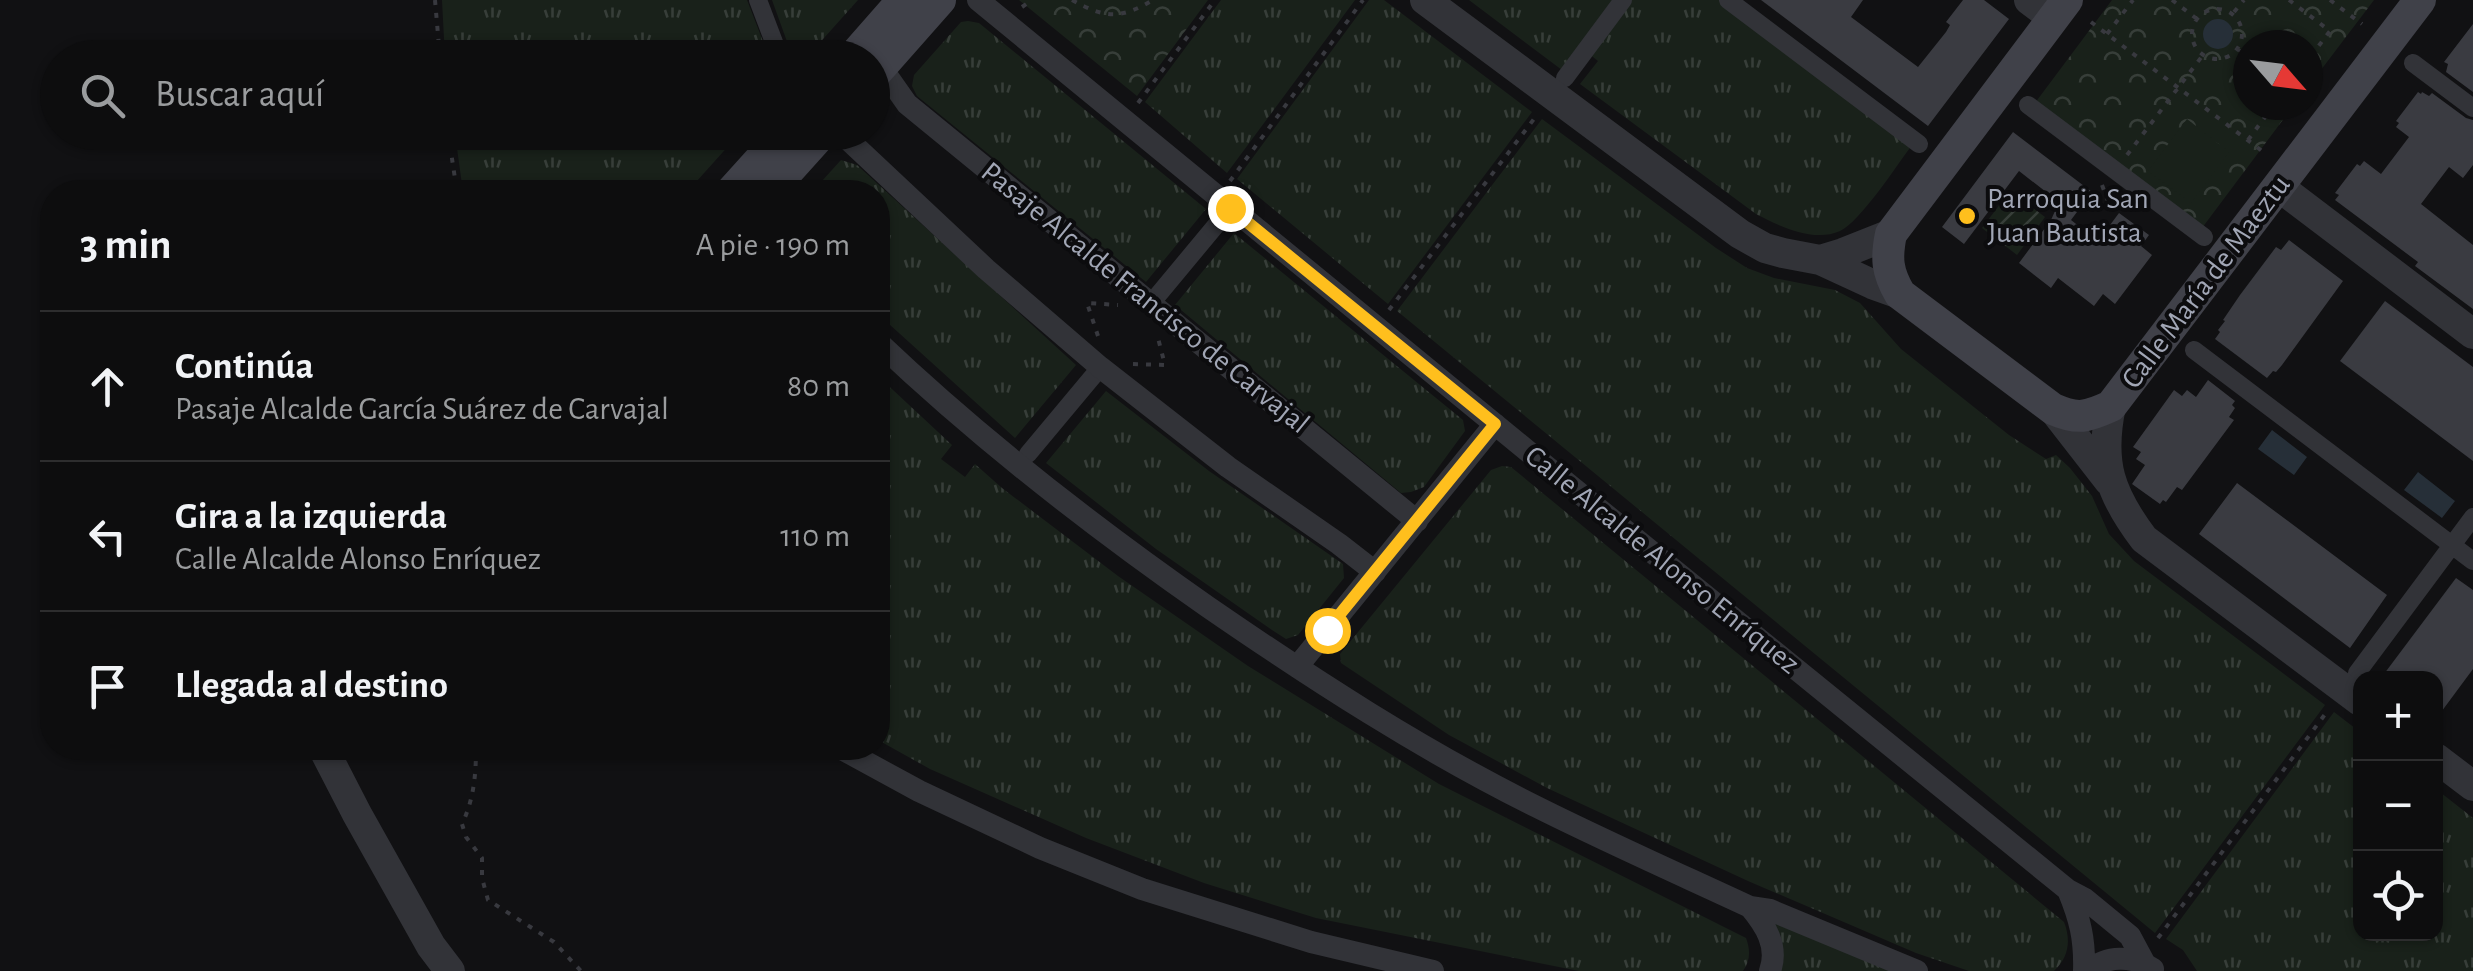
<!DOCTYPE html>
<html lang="es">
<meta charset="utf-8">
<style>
:root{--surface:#0d0d0e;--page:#161617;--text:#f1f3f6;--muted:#9a9c9e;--line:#2d2d2e}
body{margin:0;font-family:"Alegreya Sans",sans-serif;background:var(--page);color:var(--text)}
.controls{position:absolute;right:30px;bottom:30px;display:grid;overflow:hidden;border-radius:20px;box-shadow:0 2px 8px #0004}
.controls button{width:90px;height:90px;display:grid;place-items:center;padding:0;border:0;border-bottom:2px solid var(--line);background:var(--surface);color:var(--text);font:50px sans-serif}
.compass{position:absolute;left:2233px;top:30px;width:90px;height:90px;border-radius:50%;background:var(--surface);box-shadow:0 2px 8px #0004;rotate:118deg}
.stop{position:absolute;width:30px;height:30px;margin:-22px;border:8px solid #ffbf1d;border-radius:50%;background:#fff}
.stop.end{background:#ffbf1d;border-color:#fff;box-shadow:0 2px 10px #0008}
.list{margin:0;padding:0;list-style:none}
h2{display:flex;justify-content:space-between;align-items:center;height:130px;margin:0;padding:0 40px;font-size:42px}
h2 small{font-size:32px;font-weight:400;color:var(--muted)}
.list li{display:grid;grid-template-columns:65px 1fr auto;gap:30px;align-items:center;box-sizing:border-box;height:150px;padding:0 40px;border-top:2px solid var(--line)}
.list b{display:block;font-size:38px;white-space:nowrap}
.list p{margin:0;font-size:32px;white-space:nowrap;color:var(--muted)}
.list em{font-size:32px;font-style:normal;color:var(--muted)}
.icon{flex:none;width:55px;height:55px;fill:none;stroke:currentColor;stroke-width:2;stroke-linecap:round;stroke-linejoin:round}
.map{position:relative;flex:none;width:2473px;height:971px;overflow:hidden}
.search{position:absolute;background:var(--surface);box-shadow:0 2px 8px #0004;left:40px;top:40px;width:850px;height:110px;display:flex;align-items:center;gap:25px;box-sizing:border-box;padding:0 35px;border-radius:55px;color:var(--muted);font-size:38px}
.panel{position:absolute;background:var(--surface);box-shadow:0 2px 8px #0004;left:40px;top:180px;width:850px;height:580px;border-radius:40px}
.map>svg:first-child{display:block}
</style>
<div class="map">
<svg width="2473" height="971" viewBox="0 0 2473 971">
<defs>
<pattern id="grass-tufts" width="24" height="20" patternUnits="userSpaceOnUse" patternTransform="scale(2.5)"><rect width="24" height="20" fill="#19211a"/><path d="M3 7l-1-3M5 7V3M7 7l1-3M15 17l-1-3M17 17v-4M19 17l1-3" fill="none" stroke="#373e39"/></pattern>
<pattern id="forest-crowns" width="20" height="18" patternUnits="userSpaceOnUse" patternTransform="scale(2.5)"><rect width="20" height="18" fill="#19211a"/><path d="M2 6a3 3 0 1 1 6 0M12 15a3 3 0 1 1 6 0" fill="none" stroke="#373e39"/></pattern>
<pattern id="garden-furrows" width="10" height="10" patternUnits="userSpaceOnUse" patternTransform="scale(2.5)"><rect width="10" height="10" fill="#19211a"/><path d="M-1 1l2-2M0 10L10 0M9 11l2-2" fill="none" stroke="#373e39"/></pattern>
</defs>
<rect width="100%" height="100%" fill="#111113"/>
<path fill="url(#grass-tufts)" d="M442 0H747L769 57H445Z
M772 0H858L807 57 793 58Z
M1221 0H1355L1227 173 1145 102Z
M1369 0H1384L1532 112 1388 304 1237 179Z
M1469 0H1615L1562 70Z
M1629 0H1719L1912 145C1897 165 1860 222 1840 231 1813 243 1779 226 1756 214L1580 84 1598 61 1588 53Z
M968 21 979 23 1206 209 1146 282 917 96 912 86 914 75 961 22Z
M1542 119 1716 248 1747 268 1774 278 1835 290 1860 303 1901 349 2009 435 2046 459 2056 455 2070 468 2092 496 2109 534 2134 561 2325 705 2155 933 1397 311Z
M455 133V132L740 133 687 192H463Z
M841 160 857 165 1076 365 1015 438 878 314V192H812Z
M1234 233 1463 420 1465 431 1424 487 1411 492 1401 493 1175 305Z
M878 376 952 445 941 459 965 477 975 464 1002 488 1118 576 1248 666 1439 784 1746 938C1750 949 1751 960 1743 971H1579L1316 918 1204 883 1086 838 930 769 878 740Z
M1106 391 1209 471 1343 564 1344 578 1298 635 1286 639 1272 630 1156 549 1046 463Z
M1502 466 1511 467 2064 922C2071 940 2069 957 2054 971H1969L1916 953 1748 881 1547 788 1449 735 1341 663 1340 654 1491 470Z
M2334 712 2360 732V934H2436V789L2473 818V971H2197L2183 950 2166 939Z
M1766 915 1897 971H1776Z"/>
<path fill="url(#forest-crowns)" d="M1019 0H1208L1137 96Z
M2112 0H2374L2308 87V45H2248V105H2294L2202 228 2035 103Z"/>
<path fill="url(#garden-furrows)" d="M2010 191 2045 217 2017 255 1982 228Z"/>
<path fill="#19211a" d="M2187 119 2229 152 2191 203 2148 171Z"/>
<path fill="#262f38" d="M2203 34a15 15 0 1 1 30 0a15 15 0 1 1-30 0Z
M2272 430 2307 457 2294 475 2258 449Z
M2418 472 2455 501 2442 518 2404 490Z"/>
<path fill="#3a3b41" d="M1761 0H1863L1851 17 1918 67 1946 32 1950 25 1946 22 1963 0H1984L2009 19 1928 126Z
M2473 24V92L2446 72 2448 64 2444 62Z
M2418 92 2421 94 2422 92 2429 96 2432 93 2466 118 2473 120V165L2463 178 2449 167 2421 204 2473 245V309L2415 266 2418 262 2335 200 2339 195 2335 193 2357 164 2360 166 2364 161 2381 174 2409 137 2396 127 2399 123 2396 121Z
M2013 132 2092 192 2071 220 2098 241 2119 213 2149 235 2141 246 2152 255 2115 304 2103 294 2094 306 2058 278 2051 288 2019 263 2051 220 2059 202 2019 171 1964 244 1942 227Z
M2289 240 2343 281 2282 365 2276 372 2273 371 2267 378 2215 339 2220 332 2218 330 2225 321 2223 320 2240 295 2276 247 2281 250Z
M2385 301 2473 367V461L2340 361Z
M2208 380 2235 401 2232 405 2235 408 2229 417 2234 420 2182 490 2177 487 2166 502 2163 500 2160 504 2132 484 2145 465 2136 459 2141 452 2133 447 2174 390 2182 396 2187 390 2196 397Z
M2237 483 2387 595 2350 648 2199 534Z
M2456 578 2473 590V669L2436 719V678H2381Z"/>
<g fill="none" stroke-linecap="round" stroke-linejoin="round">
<path stroke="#38393f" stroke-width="4" stroke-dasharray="5 8" stroke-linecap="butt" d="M435 0 440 58
M1072 0C1105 18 1119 20 1153 0
M2172 0 2197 19
M2289 0 2330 31 2308 60
M2330 0 2362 24
M1022 7 1032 0
M2192 34a25 25 0 1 1 50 0a25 25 0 1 1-50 0Z
M2234 12 2244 0
M2091 22 2266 154
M2107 34 2133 0
M2238 49 2248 57
M1138 103 1215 0
M448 132 457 192
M2248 140 2274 105
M2127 155 2203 55
M1230 181 1363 0
M2102 185 2108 201 2122 202
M1389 310 1537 115
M1098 336 1087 303 1118 305
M1133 364 1165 365 1158 338
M476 748C476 774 474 799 462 824L466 837 482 858V878L488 900 554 942 581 971
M2158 938 2329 709"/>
<path stroke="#323338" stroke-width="18" d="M758 0 780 58
M1728 0 1919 144
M2413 63 2473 108
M1565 78 1623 0
M2028 105 2204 237
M1158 295 1222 218
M2194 350 2473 561
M1028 454 1094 375
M2357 673 2473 517"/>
<path stroke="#323338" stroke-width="22" d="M978 0 1530 453 2068 890 2085 899 2130 936 2145 964
M881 67 907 104 1417 521
M840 132 986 269 1100 367 1228 467 1339 544 1375 572
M878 342C980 439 1092 526 1208 607 1314 680 1422 750 1537 807 1607 842 1679 874 1750 907L1770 910 1917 971
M1297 667 1495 424
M840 748 919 791 1040 848 1142 889 1311 942 1433 971
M2068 890C2080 919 2085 939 2084 971
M1750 907C1765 925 1779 946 1770 971
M2088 971C2107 955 2132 955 2153 969"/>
<path stroke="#323338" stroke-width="30" d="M1425 0 1740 234 1765 248 1783 253 1820 260 1872 284 1900 294
M2029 0 2053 18
M2278 186 2473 334
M1820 260 1843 253 1891 234
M2111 406C2099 463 2110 494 2144 539L2360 701
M2053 409 2109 481
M323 748 357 814 431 946 450 971
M2436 758 2473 786"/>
<path stroke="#404149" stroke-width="32" d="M2067 0 1891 234C1886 258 1887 272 1900 294L2053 409C2078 420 2087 417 2111 406L2420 0
M852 58 903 0
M872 77 940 0
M731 192 785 132
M769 192 823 132"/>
</g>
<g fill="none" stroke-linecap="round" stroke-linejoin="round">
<path stroke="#ffbf1d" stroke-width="12" d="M1230 208 1495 424 1327 630"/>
</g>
<circle fill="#ffbf1d" stroke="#0c0c0e" stroke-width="4" cx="1967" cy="216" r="10"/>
<g text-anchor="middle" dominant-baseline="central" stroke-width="8" stroke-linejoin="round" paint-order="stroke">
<g font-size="30" fill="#a1a6b5" stroke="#0c0c0e" text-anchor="start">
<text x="1987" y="199">Parroquia San<tspan x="1987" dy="34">Juan Bautista</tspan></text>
</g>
<g font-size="30" fill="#a1a6b5" stroke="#0c0c0e">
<text transform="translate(2206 282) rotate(-53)">Calle María de Maeztu</text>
<text transform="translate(1145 298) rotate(39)">Pasaje Alcalde Francisco de Carvajal</text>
<text transform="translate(1662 560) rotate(39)">Calle Alcalde Alonso Enríquez</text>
</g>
</g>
</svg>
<div class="controls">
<button>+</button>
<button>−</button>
<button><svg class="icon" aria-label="locate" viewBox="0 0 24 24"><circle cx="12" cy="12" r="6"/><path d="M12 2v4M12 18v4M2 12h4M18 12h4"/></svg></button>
</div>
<svg class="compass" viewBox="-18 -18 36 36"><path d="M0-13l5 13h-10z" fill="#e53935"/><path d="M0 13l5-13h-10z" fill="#9a9c9e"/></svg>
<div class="stop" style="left:1327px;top:630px"></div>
<div class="stop end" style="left:1230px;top:208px"></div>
<div class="search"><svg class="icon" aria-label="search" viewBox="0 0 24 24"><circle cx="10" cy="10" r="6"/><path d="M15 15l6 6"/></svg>Buscar aquí</div>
<section class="panel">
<h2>3 min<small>A pie · 190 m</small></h2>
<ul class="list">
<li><svg class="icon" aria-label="ahead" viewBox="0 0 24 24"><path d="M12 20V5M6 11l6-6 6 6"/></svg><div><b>Continúa</b><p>Pasaje Alcalde García Suárez de Carvajal</p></div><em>80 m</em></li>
<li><svg class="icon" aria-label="left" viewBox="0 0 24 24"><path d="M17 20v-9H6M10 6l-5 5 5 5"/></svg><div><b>Gira a la izquierda</b><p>Calle Alcalde Alonso Enríquez</p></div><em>110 m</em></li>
<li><svg class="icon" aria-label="arrive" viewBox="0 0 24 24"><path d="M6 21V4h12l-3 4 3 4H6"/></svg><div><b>Llegada al destino</b></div></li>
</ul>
</section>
</div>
